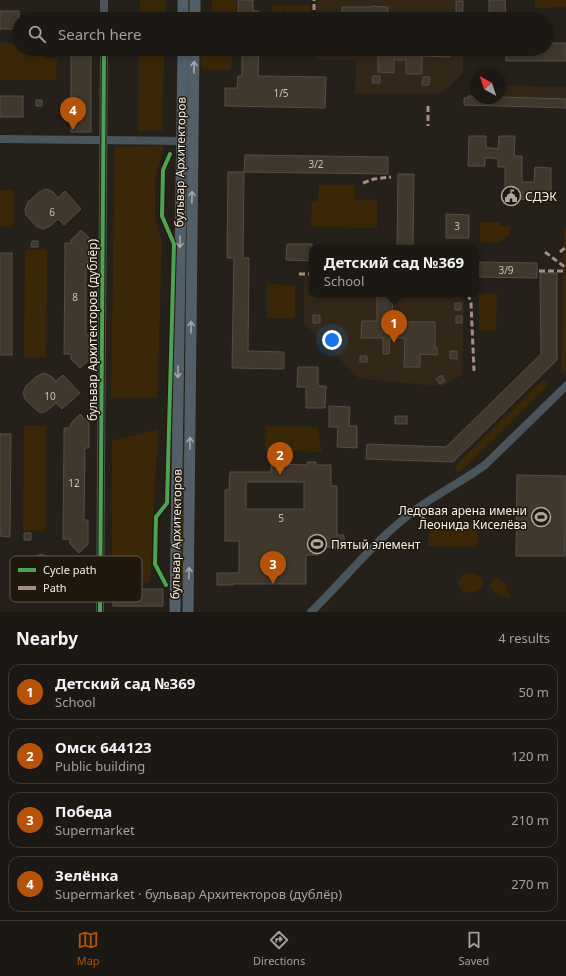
<!DOCTYPE html>
<meta charset="utf-8">
<style>
:root{--surface:#1c1814;--page:#25211d;--text:#f1f3f6;--muted:#a0a0a0;--line:#3a3734;--accent:#b45309}
body{margin:0;font-family:"Noto Sans",sans-serif;background:var(--page);color:var(--text)}
.compass{position:absolute;left:470px;top:68px;width:36px;height:36px;border-radius:50%;background:var(--surface);box-shadow:0 2px 6px #0003;rotate:320deg}
.you{position:absolute;left:332px;top:340px;width:14px;height:14px;margin:-10px;border:3px solid #fff;border-radius:50%;background:#1a73e8;box-shadow:0 0 0 6px #1a73e833}
.badge{display:grid;place-items:center;width:26px;height:26px;border-radius:50%;background:var(--accent);color:#fff;font-size:13px;font-weight:700}
.pin{position:absolute;translate:-50% -33px;filter:drop-shadow(0 1px 2px #0008)}
.pin::after{content:'';position:absolute;top:21px;width:14px;height:12px;background:inherit;clip-path:polygon(0 0,100% 0,50% 100%)}
.popup{position:absolute;left:309px;top:245px;width:170px;height:52px;box-sizing:border-box;display:grid;place-content:center;border-radius:8px;background:var(--surface);filter:drop-shadow(0 1px 3px #0005);font-size:13px;white-space:nowrap;color:var(--muted)}
.popup b{font-size:15px;color:var(--text)}
.popup::after{content:'';position:absolute;left:50%;top:100%;margin-left:-8px;border:8px solid transparent;border-top-color:var(--surface)}
.list{margin:0;padding:0;list-style:none}
h2{display:flex;justify-content:space-between;align-items:center;height:52px;margin:0;padding:0 16px;font-size:17px}
h2 small{font-size:13px;font-weight:400;color:var(--muted)}
.list li{display:grid;grid-template-columns:26px 1fr auto;gap:12px;align-items:center;box-sizing:border-box;height:56px;margin:0 8px 8px;padding:0 8px;border:1px solid var(--line);border-radius:12px}
.list b{display:block;font-size:15px;white-space:nowrap}
.list p{margin:0;font-size:13px;white-space:nowrap;color:var(--muted)}
.list em{font-size:13px;font-style:normal;color:var(--muted)}
.icon{flex:none;width:22px;height:22px;fill:none;stroke:currentColor;stroke-width:2;stroke-linecap:round;stroke-linejoin:round}
.map{position:relative;flex:none;width:566px;height:612px;overflow:hidden}
.search{position:absolute;background:var(--surface);box-shadow:0 2px 6px #0003;left:12px;right:12px;top:12px;height:44px;display:flex;align-items:center;gap:10px;box-sizing:border-box;padding:0 14px;border-radius:22px;color:var(--muted);font-size:15px}
.sheet{height:308px;background:var(--surface)}
nav{display:flex;justify-content:space-around;align-items:center;box-sizing:border-box;height:56px;border-top:1px solid var(--line);background:var(--surface);font-size:11px;color:var(--muted)}
nav a{display:grid;justify-items:center;gap:2px}
nav .on{color:var(--accent)}
.map>svg:first-child{display:block}
</style>
<div class="map">
<svg width="566" height="612" viewBox="0 0 566 612">
<rect width="100%" height="100%" fill="#25201a"/>
<path fill="#332817" d="M316 0H464V19H316Z
M316 49H463V73L442 93 355 94 356 60H316Z
M473 84H476V98H500V85L566 87V108L472 105Z
M304 276H312V294H458L464 301 462 375 442 386 360 379 304 323Z"/>
<path fill="#3a2708" d="M140 0H165V19H140Z
M212 0H236V19H213Z
M535 0H566V7L535 8Z
M272 5H284V19H272Z
M285 5H310V19H285Z
M0 43H19V49H44V58H57L56 80H0Z
M139 49H164L163 130 138 131Z
M210 49H233L231 69H203L201 66 200 59Z
M164 146 155 179V219L162 243 157 398 111 397 115 147Z
M319 185H355V203H356V199L377 200V228L311 227 312 202H318Z
M0 190H13V227H0Z
M480 222H500V226H510V234L498 243 480 242Z
M564 227H566V369L561 374Z
M25 250H47L46 357H24Z
M267 284 295 285V318H267Z
M479 293 497 294 496 331 479 330Z
M543 380H545L548 383 547 387 461 471 459 472 456 471 455 467 456 465Z
M24 426H46L45 531H23Z
M266 426 317 427 322 452 265 450Z
M158 429 150 583 112 582V441Z
M182 436H184L185 438 184 591 182 595H181L180 591Z
M429 522 477 523V547L428 546Z
M469 573 477 574 483 579 482 587 474 592 464 593C458 585 457 585 462 575Z
M497 577 505 583 507 586V590L512 598C500 595 496 598 490 585L493 578Z"/>
<path fill="#40382c" stroke="#534e49" fill-rule="evenodd" d="M238 0H253V11H259V19H242V12L238 13Z
M489 0H505L506 19H489Z
M456 1H463L462 19H456Z
M371 6 388 7 387 19H342V7H371Z
M0 11H19V29H0Z
M547 43H566V61H506V49H547Z
M71 49H91V132H71Z
M242 49H259L258 76 326 77 325 108 225 106V88H237L238 76H242Z
M378 49 406 50V49H450V57L422 56V74H406V60H394V73L378 72Z
M373 76H380V83H372Z
M423 77H430L429 85H422Z
M0 96H23V117H0Z
M468 96H476V98H500V97L566 99V108L464 105V98H468Z
M36 100H42V106H36Z
M469 136H486V148H492L498 149 499 136H515L514 156H522V182H534L535 167 551 168V200L505 199V167H498V159L492 158H485V166H468Z
M245 155 388 157V174L244 172Z
M228 172H244L243 258H249L248 351 284 352V369L232 368 234 258H227Z
M398 174H414L413 248H397Z
M46 189 53 192 58 198 65 191 81 209 64 225 58 219 50 226 43 229 36 226 26 215 25 209 28 202 39 192Z
M446 214 469 215V238H446Z
M81 230 90 239V263H86V335H90V359L80 368 71 359V354H64L65 255V243H72V242L70 241Z
M32 241H38V247H31Z
M287 244H312V261L286 260Z
M0 253H12V355H0Z
M476 262 537 263V278L476 277Z
M540 273H557V360L453 462 366 459 367 444 446 447 541 354Z
M377 294H393L392 322H435V348H437V355L420 354V367H404L405 338H390L389 354H383V338H361L362 321H377Z
M455 303H461V310H455Z
M313 315H320V323H313Z
M456 316H462V323H456Z
M450 351H457V359L450 358Z
M360 356H367V362H360Z
M298 367H318V386H326L325 408H306V387H297Z
M44 373 51 376 56 381 63 375 80 393 62 409 56 403 48 410 41 413 35 409 25 399 23 393 26 386 37 376Z
M442 375 445 381 440 384 436 379Z
M329 406 350 407 349 426H357V448L337 447 338 427H329Z
M80 414 89 423V448H85L84 520H88V544L79 553 70 544V539H63L64 441V428H70L71 423Z
M395 416H407V424H395Z
M0 434H11L10 537 0 536Z
M307 462H316V465H331V486H337V535H344V544L338 551 334 547H318V555H306V584H233V585H217V573H239V541H225V490H229L230 472H271V464L307 465ZM246 482H304V509H246Z
M517 475 566 476V535H565V556H516Z
M24 533H31V540H24Z
M41 554 47 557 52 563 60 556 76 574 59 590 53 584 45 591 38 594 31 591 21 580 20 574 23 567 34 557Z
M111 589H163V606H113V595H111Z"/>
<g fill="none" stroke-linecap="round" stroke-linejoin="round">
<path stroke="#4a555b" stroke-width="8" d="M104 19V0
M0 139 187 141
M100 612 104 49
M311 612C343 581 371 545 406 517 430 497 459 484 485 465L566 386"/>
<path stroke="#525f68" stroke-width="11" d="M183 19V0
M195 19V0
M175 612 183 49
M188 612 193 142 194 49"/>
<path stroke="#a88b81" stroke-width="3" stroke-dasharray="6 3" stroke-linecap="butt" d="M314 19V0
M314 53V49
M428 106V126
M363 183 374 179 391 177
M545 252 566 268
M560 252 566 247
M539 271H566
M299 274H312
M468 294 471 303 474 371
M421 517 427 521"/>
<g stroke="#20180c" stroke-width="6">
<path id="cycleway" d="M166 585 155 564 156 517 167 503 174 244 162 216 163 170 170 154
M100 612 104 49"/>
</g>
<use href="#cycleway" stroke="#4ca352" stroke-width="4"/>
</g>
<defs><path id="oneway-shaft" d="M-6 0H5M1.5-3L5.5 0L1.5 3" fill="none" stroke-width="1.6" stroke-linecap="round" stroke-linejoin="round"/></defs>
<g stroke="#a4a7a8">
<use href="#oneway-shaft" transform="translate(194 67) rotate(-89)"/>
<use href="#oneway-shaft" transform="translate(192 197) rotate(-89)"/>
<use href="#oneway-shaft" transform="translate(180 242) rotate(91)"/>
<use href="#oneway-shaft" transform="translate(191 327) rotate(-89)"/>
<use href="#oneway-shaft" transform="translate(178 372) rotate(91)"/>
<use href="#oneway-shaft" transform="translate(190 443) rotate(-89)"/>
<use href="#oneway-shaft" transform="translate(189 573) rotate(-89)"/>
</g>
<defs>
<g id="civic-ring" transform="scale(1)"><circle r="9.5" fill="#20180c" stroke="#aca79f" stroke-width="1.5"/><path d="M-.6-6.5H3V-4.5H.6V-3L4-1V1h2V6H-6V1h2V-1L-.6-3ZM-1.2 2.5V6h2.4V2.5Z" fill="#aca79f"/></g>
<g id="stadium-ring" transform="scale(1)"><circle r="9.5" fill="#20180c" stroke="#aca79f" stroke-width="1.5"/><path d="M0-5a6.5 5 0 1 0 0 10a6.5 5 0 1 0 0-10ZM-3.5-1.8h7v3.6h-7Z" fill="#aca79f"/></g>
</defs>
<g fill-rule="evenodd">
<use href="#civic-ring" x="511" y="196"/>
<use href="#stadium-ring" x="541" y="517"/>
<use href="#stadium-ring" x="317" y="544"/>
</g>
<g text-anchor="middle" dominant-baseline="central" stroke-width="3" stroke-linejoin="round" paint-order="stroke">
<g font-size="10" fill="#c8c1b8">
<text x="281" y="93">1/5</text>
<text x="316" y="164">3/2</text>
<text x="52" y="212">6</text>
<text x="457" y="226">3</text>
<text x="506" y="270">3/9</text>
<text x="75" y="297">8</text>
<text x="50" y="396">10</text>
<text x="74" y="483">12</text>
<text x="281" y="518">5</text>
</g>
<g font-size="12" fill="#f5efe7" stroke="#20180c">
<text transform="translate(180 162) rotate(-89)">бульвар Архитекторов</text>
<text transform="translate(92 330) rotate(-90)">бульвар Архитекторов (дублёр)</text>
<text transform="translate(176 534) rotate(-89)">бульвар Архитекторов</text>
</g>
<g font-size="12" fill="#f5efe7" stroke="#20180c" text-anchor="start">
<text x="525" y="196">СДЭК</text>
<text x="527" y="510" text-anchor="end">Ледовая арена имени<tspan x="527" dy="14">Леонида Киселёва</tspan></text>
<text x="331" y="544">Пятый элемент</text>
</g>
</g>
<rect x="10" y="556" width="132" height="46" rx="6" fill="#20180c" stroke="#60584e" stroke-width="1"/>
<rect x="18" y="568" width="18" height="4" fill="#4ca352"/>
<rect x="18" y="586" width="18" height="4" fill="#a88b81"/>
<g font-size="11" fill="#f5efe7">
<text x="43" y="574">Cycle path</text>
<text x="43" y="592">Path</text>
</g>
</svg>
<svg class="compass" viewBox="-18 -18 36 36"><path d="M0-13l5 13h-10z" fill="#e53935"/><path d="M0 13l5-13h-10z" fill="#a0a0a0"/></svg>
<div class="you"></div>
<div class="pin badge" style="left:394px;top:343px">1</div>
<div class="popup"><b>Детский сад №369</b>School</div>
<div class="pin badge" style="left:280px;top:475px">2</div>
<div class="pin badge" style="left:273px;top:584px">3</div>
<div class="pin badge" style="left:73px;top:130px">4</div>
<div class="search"><svg class="icon" aria-label="search" viewBox="0 0 24 24"><circle cx="10" cy="10" r="6"/><path d="M15 15l6 6"/></svg>Search here</div>
</div>
<section class="sheet">
<h2>Nearby<small>4 results</small></h2>
<ul class="list">
<li><span class="badge">1</span><div><b>Детский сад №369</b><p>School</p></div><em>50 m</em></li>
<li><span class="badge">2</span><div><b>Омск 644123</b><p>Public building</p></div><em>120 m</em></li>
<li><span class="badge">3</span><div><b>Победа</b><p>Supermarket</p></div><em>210 m</em></li>
<li><span class="badge">4</span><div><b>Зелёнка</b><p>Supermarket · бульвар Архитекторов (дублёр)</p></div><em>270 m</em></li>
</ul>
</section>
<nav>
<a class="on"><svg class="icon" aria-label="map" viewBox="0 0 24 24"><path d="M3 6l6-2 6 2 6-2v14l-6 2-6-2-6 2zM9 4v14M15 6v14"/></svg>Map</a>
<a><svg class="icon" aria-label="directions" viewBox="0 0 24 24"><path d="M12 3l9 9-9 9-9-9zM9 14v-3h6M13 9l2 2-2 2"/></svg>Directions</a>
<a><svg class="icon" aria-label="saved" viewBox="0 0 24 24"><path d="M7 4h10v16l-5-4-5 4z"/></svg>Saved</a>
</nav>
